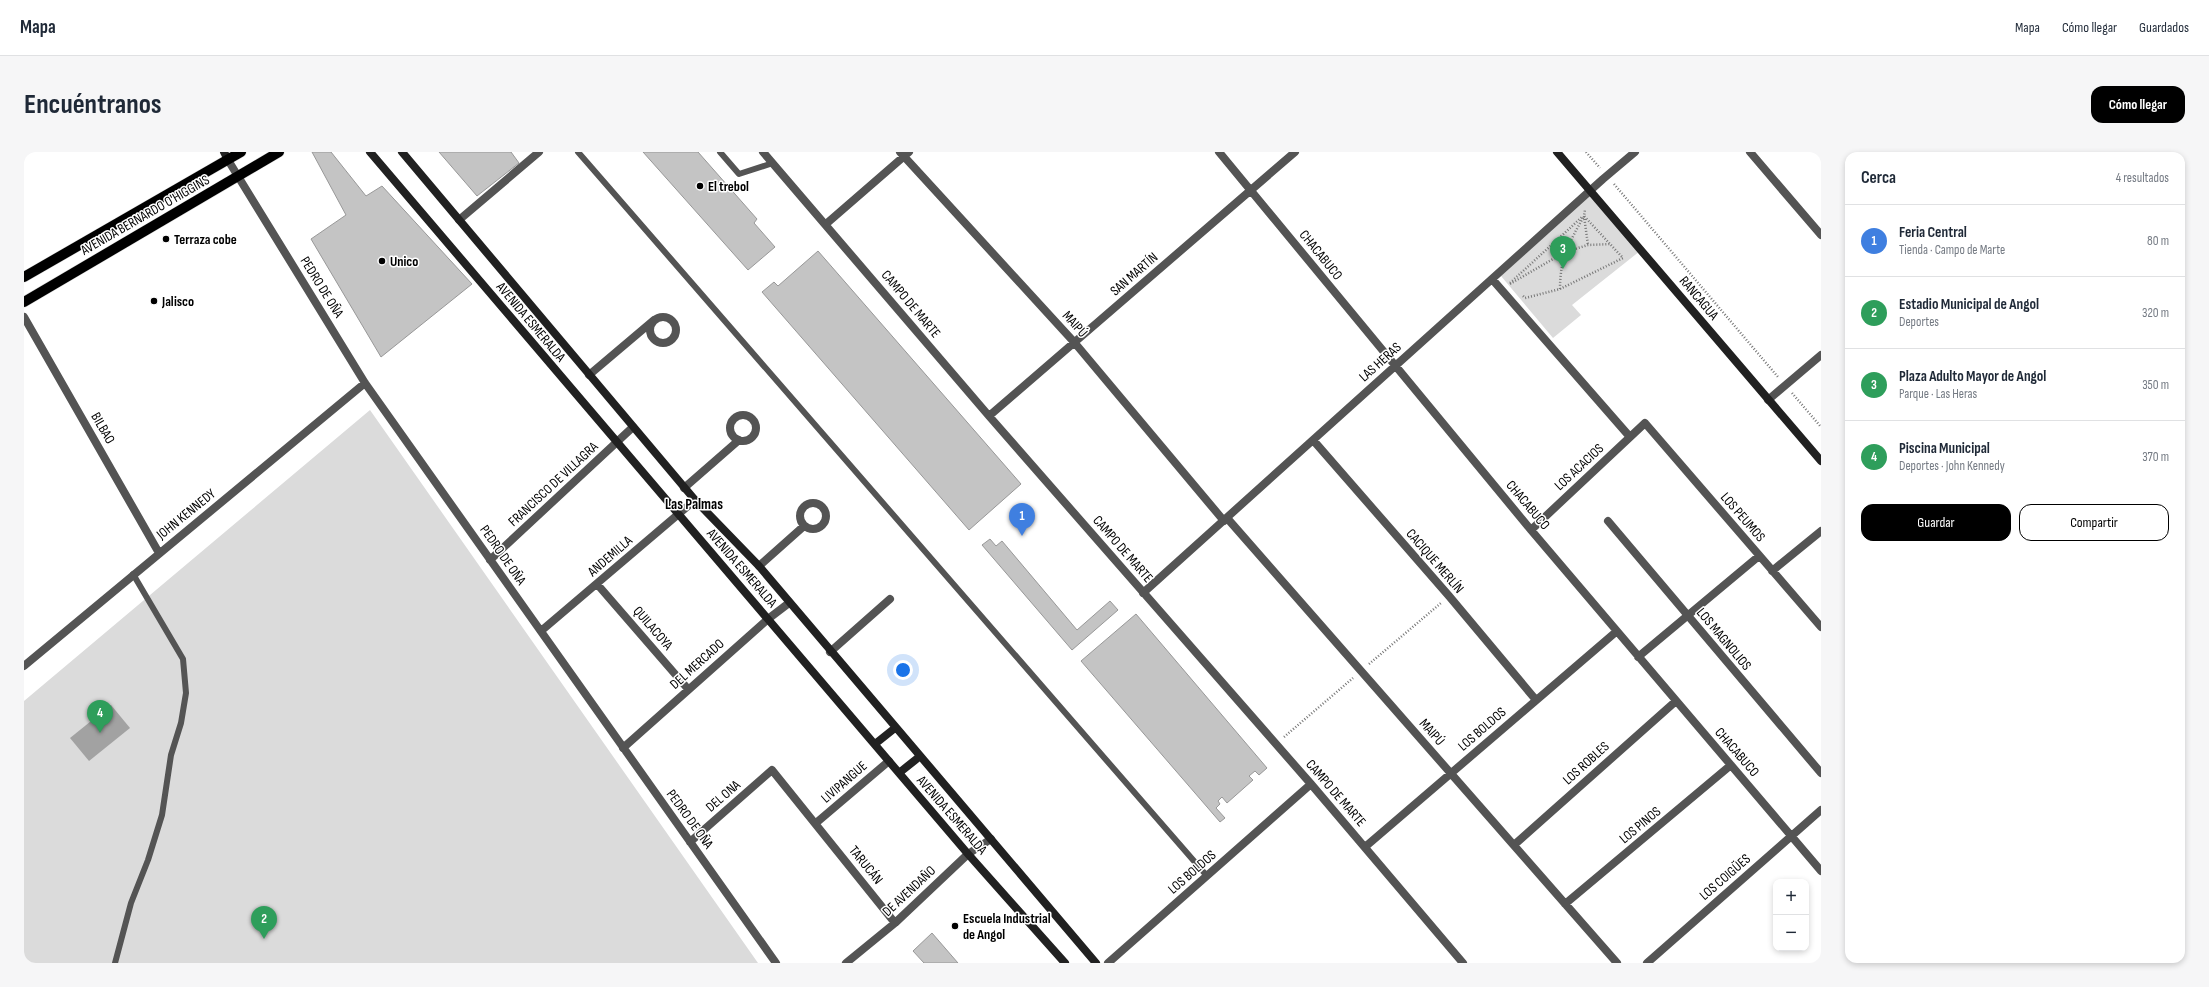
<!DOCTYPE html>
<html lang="es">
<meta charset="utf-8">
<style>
:root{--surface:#fff;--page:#f6f6f7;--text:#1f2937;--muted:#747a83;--line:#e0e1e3;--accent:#000}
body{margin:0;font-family:"Sofia Sans Condensed",sans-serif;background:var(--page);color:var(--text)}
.controls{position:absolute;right:12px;bottom:12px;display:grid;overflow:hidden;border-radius:8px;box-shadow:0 2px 6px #0003}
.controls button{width:36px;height:36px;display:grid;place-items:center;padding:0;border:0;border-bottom:1px solid var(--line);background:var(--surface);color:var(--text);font:20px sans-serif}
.you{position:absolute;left:879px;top:518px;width:14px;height:14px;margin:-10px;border:3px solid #fff;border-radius:50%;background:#1a73e8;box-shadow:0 0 0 6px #1a73e833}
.badge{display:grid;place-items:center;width:26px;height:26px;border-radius:50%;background:var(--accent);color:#fff;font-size:13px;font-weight:700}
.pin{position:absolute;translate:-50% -33px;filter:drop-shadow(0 1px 2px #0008)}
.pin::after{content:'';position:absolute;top:21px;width:14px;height:12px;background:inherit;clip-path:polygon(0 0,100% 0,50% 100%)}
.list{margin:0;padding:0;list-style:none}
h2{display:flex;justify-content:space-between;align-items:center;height:52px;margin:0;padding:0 16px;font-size:17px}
h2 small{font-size:13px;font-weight:400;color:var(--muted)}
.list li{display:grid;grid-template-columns:26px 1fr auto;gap:12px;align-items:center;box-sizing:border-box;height:72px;padding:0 16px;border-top:1px solid var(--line)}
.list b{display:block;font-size:15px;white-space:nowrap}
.list p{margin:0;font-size:13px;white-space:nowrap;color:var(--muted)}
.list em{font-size:13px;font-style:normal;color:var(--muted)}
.actions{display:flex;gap:8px;padding:12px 16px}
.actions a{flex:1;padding:9px 0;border:1px solid var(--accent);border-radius:12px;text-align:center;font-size:14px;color:var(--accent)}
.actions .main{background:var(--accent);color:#fff}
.map{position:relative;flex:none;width:1797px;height:811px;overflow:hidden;border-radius:12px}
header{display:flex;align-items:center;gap:24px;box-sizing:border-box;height:56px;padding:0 20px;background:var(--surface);border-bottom:1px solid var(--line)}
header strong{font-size:19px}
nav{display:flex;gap:22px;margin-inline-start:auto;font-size:14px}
.intro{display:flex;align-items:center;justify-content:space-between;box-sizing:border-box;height:96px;padding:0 24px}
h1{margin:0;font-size:28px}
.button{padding:10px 18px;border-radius:12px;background:var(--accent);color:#fff;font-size:14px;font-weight:700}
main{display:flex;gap:24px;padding:0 24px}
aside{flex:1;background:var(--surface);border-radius:12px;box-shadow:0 2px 6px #0003}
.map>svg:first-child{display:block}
</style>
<header>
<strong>Mapa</strong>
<nav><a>Mapa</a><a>Cómo llegar</a><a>Guardados</a></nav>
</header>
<div class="intro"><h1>Encuéntranos</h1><a class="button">Cómo llegar</a></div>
<main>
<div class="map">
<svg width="1797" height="811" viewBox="0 0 1797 811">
<rect width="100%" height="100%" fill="#fff"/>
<path fill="#dbdbdb" d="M1567 41 1616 99 1548 153 1557 163 1529 186 1477 124Z
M346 258 734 811H0V549Z"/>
<path fill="#a2a2a2" d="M87 553 106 576 65 609 46 586Z"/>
<path fill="#c4c4c4" stroke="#989898" d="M288 0H307L342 44 358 34 448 132 357 205 287 87 322 63Z
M415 0H487L495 11 453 44Z
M619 0H674L733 67 730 71 751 95 724 118Z
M794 99 997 332 945 378 738 140 750 130 754 134Z
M966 387 972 394 978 389 1053 478 1086 449 1094 458 1048 498 958 393Z
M1112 462 1243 616 1235 623 1231 619 1225 624 1229 628 1203 651 1198 645 1194 649 1196 652 1192 656 1201 666 1196 670 1057 509Z
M908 781 934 811H900L889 799Z"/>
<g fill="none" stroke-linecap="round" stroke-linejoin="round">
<g stroke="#dbdbdb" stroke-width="11">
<path id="primary" d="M0 125 217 0
M0 150 255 0"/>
</g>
<path stroke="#767676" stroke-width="2.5" stroke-dasharray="1 2" stroke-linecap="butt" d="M1562 0 1576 16
M1590 32 1754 225
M1560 64 1564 93
M1486 131 1558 65
M1486 132 1541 100 1564 93 1587 92
M1536 137 1599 106 1560 64 1561 58
M1499 144 1501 146 1536 137C1536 106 1545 91 1560 64
M1768 241 1797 275
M1345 512 1417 451
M1260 585 1329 526"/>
<path stroke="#545454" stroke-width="6" d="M554 0 1183 724
M696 0 715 22 749 11
M91 811 107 751 124 708 138 663 147 603 157 571 162 541 159 507 109 422"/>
<path stroke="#545454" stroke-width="8" d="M739 0 965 264 1287 632 1439 811
M876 0 1050 190 1200 369
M1195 0 1507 378 1797 719
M1726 0 1797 83
M204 8 341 231 752 811
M435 68 515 0
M802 72 885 0
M1468 127 1606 285
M626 178a13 13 0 1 1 26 0a13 13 0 1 1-26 0Z
M0 165 135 401
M565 223 630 168
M1744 248 1797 203
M706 276a13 13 0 1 1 26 0a13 13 0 1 1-26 0Z
M965 264 1271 0
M1289 288 1425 444 1512 548
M660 336 715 288
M776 364a13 13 0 1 1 26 0a13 13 0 1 1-26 0Z
M1203 366 1593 811
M1584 369 1797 621
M1507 378 1621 271 1797 475
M466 408 609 275
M735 414 780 374
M1748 419 1797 379
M573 432 664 537
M1119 441 1579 27 1611 0
M517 479 671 348
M806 500 866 447
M1614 505 1735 404
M0 514 341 231
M599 596 744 467 765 451
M792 671 865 609
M666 690 748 618 871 771
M1490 693 1652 549
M1341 695 1593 479
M1541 752 1707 613
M822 811 871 771 944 702 967 687
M1084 811 1287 632
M1623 811 1797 658"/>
<path stroke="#212121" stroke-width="8" d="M200 0 204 8
M346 0 944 702 1041 811
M378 0 671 348 735 414 1072 811
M1533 0 1797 309
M851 592 871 576
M875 621 895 605"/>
<use href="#primary" stroke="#000" stroke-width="10"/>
</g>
<g fill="#000" stroke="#fff" stroke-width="1.5">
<circle cx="676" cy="34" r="4"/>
<circle cx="142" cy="87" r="4"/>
<circle cx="358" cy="109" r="4"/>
<circle cx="130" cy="149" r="4"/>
<circle cx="931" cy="774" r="4"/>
</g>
<g text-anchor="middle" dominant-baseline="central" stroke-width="3" stroke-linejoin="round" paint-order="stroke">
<g font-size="14" font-weight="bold" fill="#000" stroke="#fff" text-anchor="start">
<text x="684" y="34">El trebol</text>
<text x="150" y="87">Terraza cobe</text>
<text x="366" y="109">Unico</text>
<text x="138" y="149">Jalisco</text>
<text x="939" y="766">Escuela Industrial<tspan x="939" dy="16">de Angol</tspan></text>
</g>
<g font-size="14" fill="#000" stroke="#fff">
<text transform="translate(121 63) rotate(-30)">AVENIDA BERNARDO O'HIGGINS</text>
<text transform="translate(1297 103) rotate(51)">CHACABUCO</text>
<text transform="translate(1110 122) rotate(-41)">SAN MARTÍN</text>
<text transform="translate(298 135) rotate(58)">PEDRO DE OÑA</text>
<text transform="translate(1675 146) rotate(50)">RANCAGUA</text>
<text transform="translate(887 152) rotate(50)">CAMPO DE MARTE</text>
<text transform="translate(507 170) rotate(50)">AVENIDA ESMERALDA</text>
<text transform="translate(1051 172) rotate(48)">MAIPÚ</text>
<text transform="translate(1356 210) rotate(-42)">LAS HERAS</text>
<text transform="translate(79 276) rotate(60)">BILBAO</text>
<text transform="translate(1555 315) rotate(-43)">LOS ACACIOS</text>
<text transform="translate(529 332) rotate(-43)">FRANCISCO DE VILLAGRA</text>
<text transform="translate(1504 353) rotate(50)">CHACABUCO</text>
<text transform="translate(162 362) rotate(-39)">JOHN KENNEDY</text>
<text transform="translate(1719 365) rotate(49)">LOS PEUMOS</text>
<text transform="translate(1099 397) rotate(49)">CAMPO DE MARTE</text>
<text transform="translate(479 403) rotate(55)">PEDRO DE OÑA</text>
<text transform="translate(586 404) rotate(-41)">ANDEMILLA</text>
<text transform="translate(1411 409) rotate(49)">CACIQUE MERLÍN</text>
<text transform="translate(718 416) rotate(49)">AVENIDA ESMERALDA</text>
<text transform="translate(629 476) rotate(49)">QUILACOYA</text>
<text transform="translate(1700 487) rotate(50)">LOS MAGNOLIOS</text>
<text transform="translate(673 512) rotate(-42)">DEL MERCADO</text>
<text transform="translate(1458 577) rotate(-41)">LOS BOLDOS</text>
<text transform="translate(1408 580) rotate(49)">MAIPÚ</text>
<text transform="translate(1713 600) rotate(49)">CHACABUCO</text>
<text transform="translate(1562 611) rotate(-42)">LOS ROBLES</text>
<text transform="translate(820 630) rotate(-41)">LIVIPANGUE</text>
<text transform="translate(1312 641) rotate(49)">CAMPO DE MARTE</text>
<text transform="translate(699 644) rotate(-41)">DEL ONA</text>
<text transform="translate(928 663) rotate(49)">AVENIDA ESMERALDA</text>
<text transform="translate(666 667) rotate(54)">PEDRO DE OÑA</text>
<text transform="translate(1616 673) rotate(-40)">LOS PINOS</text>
<text transform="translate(842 713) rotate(51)">TARUCÁN</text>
<text transform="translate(1168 720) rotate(-41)">LOS BOLDOS</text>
<text transform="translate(1701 725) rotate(-41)">LOS COIGÜES</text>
<text transform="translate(885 739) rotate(-43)">DE AVENDAÑO</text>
</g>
<g font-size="15" font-weight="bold" fill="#000" stroke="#fff">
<text x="670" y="352">Las Palmas</text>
</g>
</g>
</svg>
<div class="controls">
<button>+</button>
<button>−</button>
</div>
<div class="you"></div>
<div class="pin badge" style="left:998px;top:384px;background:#3f7fe0">1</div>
<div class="pin badge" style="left:240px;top:787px;background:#2e9e5b">2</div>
<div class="pin badge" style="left:1539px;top:117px;background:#2e9e5b">3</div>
<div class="pin badge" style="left:76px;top:581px;background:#2e9e5b">4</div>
</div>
<aside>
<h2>Cerca<small>4 resultados</small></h2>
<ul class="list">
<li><span class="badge" style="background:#3f7fe0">1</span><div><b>Feria Central</b><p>Tienda · Campo de Marte</p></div><em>80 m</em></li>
<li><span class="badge" style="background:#2e9e5b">2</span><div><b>Estadio Municipal de Angol</b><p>Deportes</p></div><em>320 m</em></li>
<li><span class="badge" style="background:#2e9e5b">3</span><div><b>Plaza Adulto Mayor de Angol</b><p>Parque · Las Heras</p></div><em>350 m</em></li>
<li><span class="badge" style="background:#2e9e5b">4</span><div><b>Piscina Municipal</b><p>Deportes · John Kennedy</p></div><em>370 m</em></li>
</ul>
<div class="actions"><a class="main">Guardar</a><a>Compartir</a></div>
</aside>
</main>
